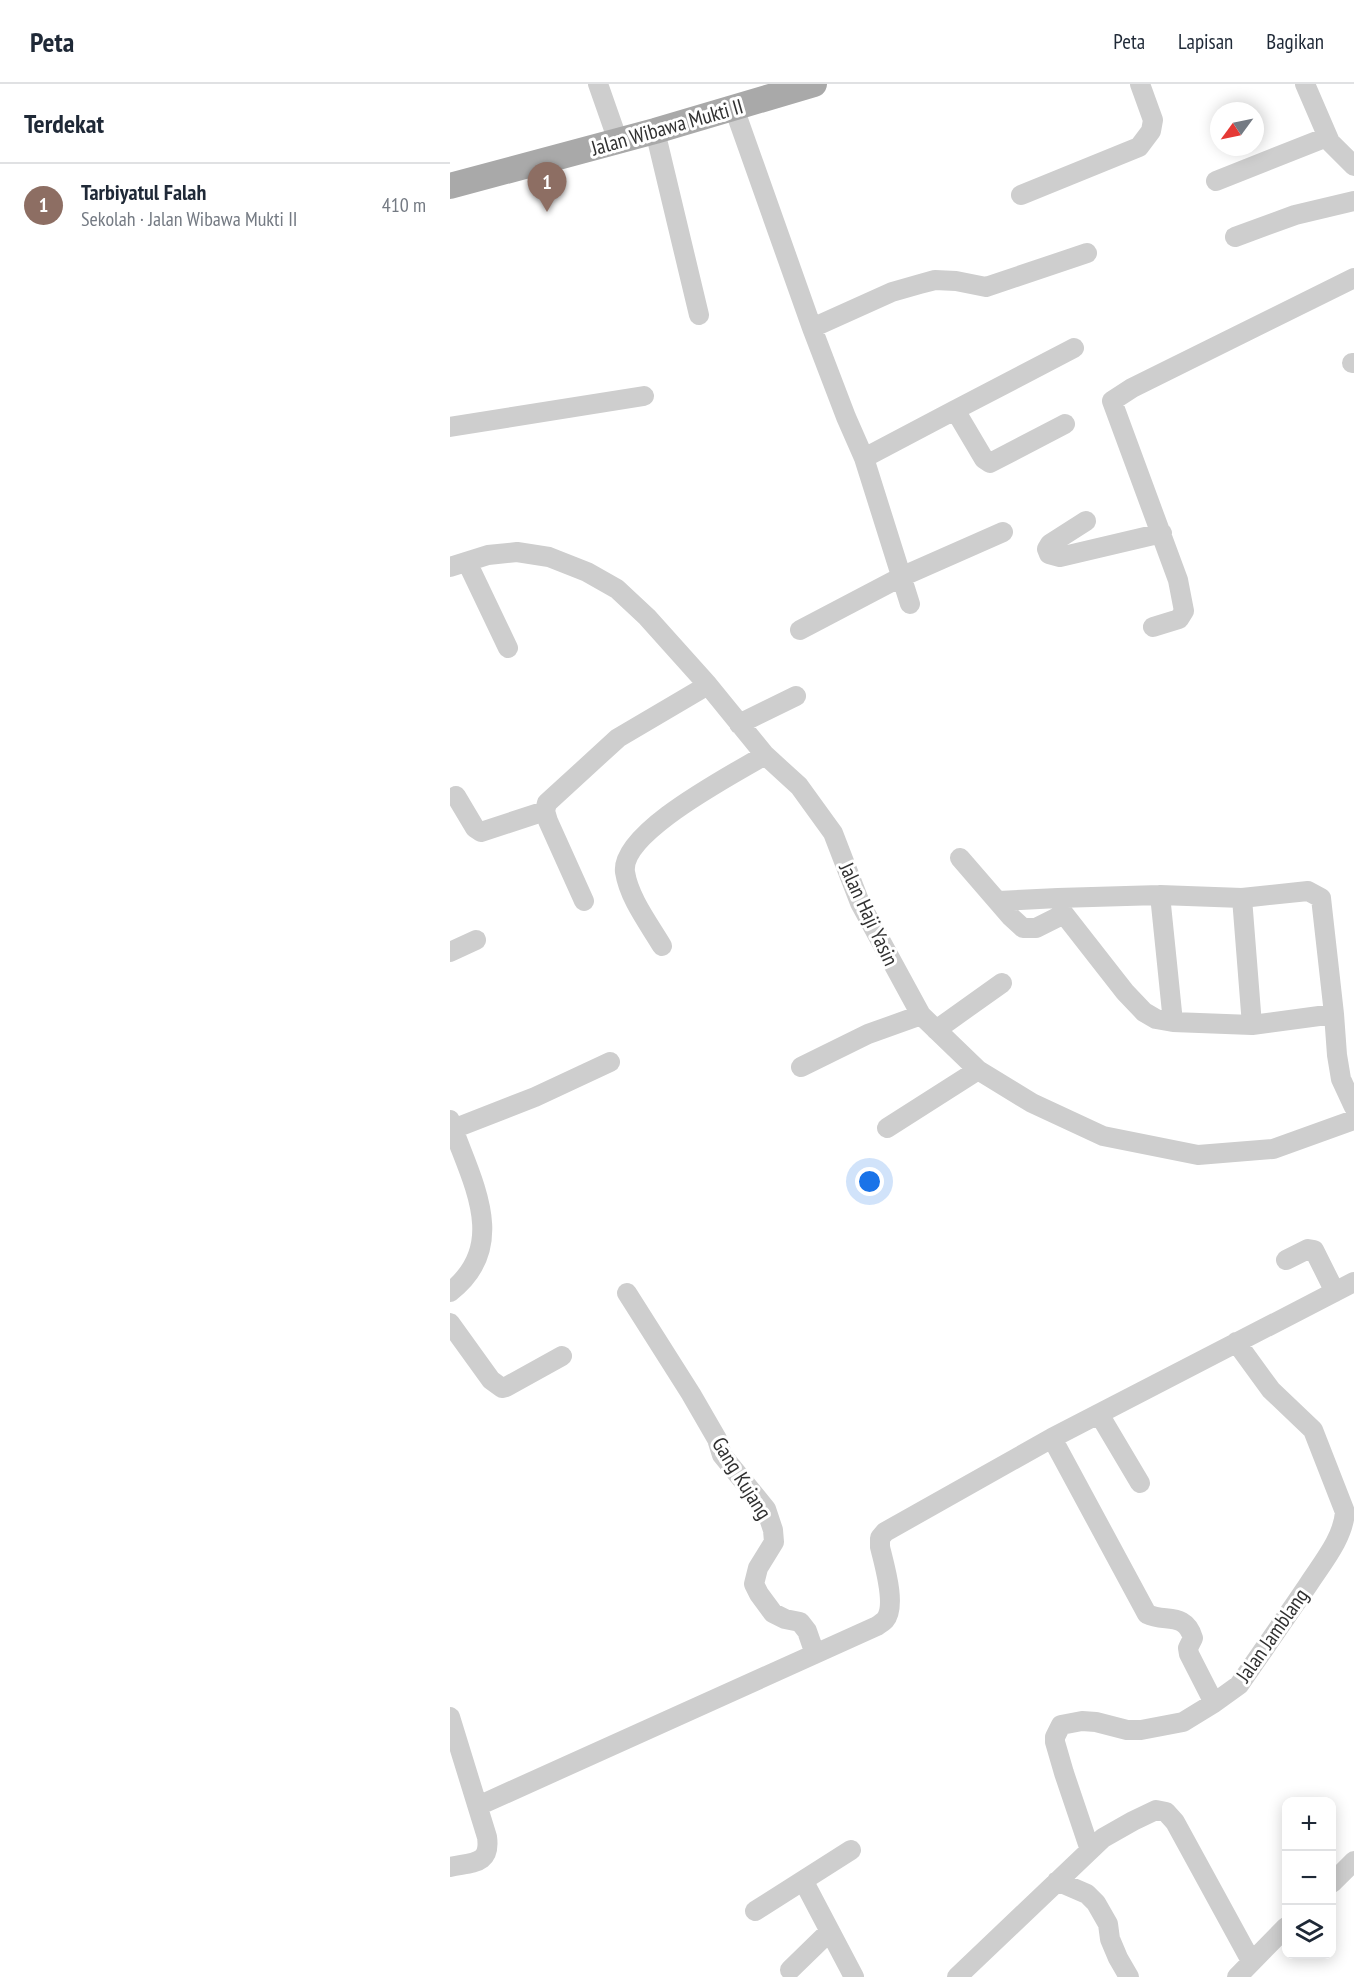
<!DOCTYPE html>
<html lang="id">
<meta charset="utf-8">
<style>
:root{--surface:#fff;--page:#f6f6f7;--text:#1f2937;--muted:#747a83;--line:#e0e1e3;--accent:#7c3aed}
body{margin:0;font-family:"PT Sans Narrow",sans-serif;background:var(--page);color:var(--text)}
.controls{position:absolute;right:18px;bottom:18px;display:grid;overflow:hidden;border-radius:12px;box-shadow:0 3px 15px #0003}
.controls button{width:54px;height:54px;display:grid;place-items:center;padding:0;border:0;border-bottom:2px solid var(--line);background:var(--surface);color:var(--text);font:30px sans-serif}
.compass{position:absolute;left:760px;top:18px;width:54px;height:54px;border-radius:50%;background:var(--surface);box-shadow:0 3px 15px #0003;rotate:237deg}
.you{position:absolute;left:420px;top:1098px;width:21px;height:21px;margin:-15px;border:4px solid #fff;border-radius:50%;background:#1a73e8;box-shadow:0 0 0 9px #1a73e833}
.badge{display:grid;place-items:center;width:39px;height:39px;border-radius:50%;background:var(--accent);color:#fff;font-size:20px;font-weight:700}
.pin{position:absolute;translate:-50% -50px;filter:drop-shadow(0 2px 3px #0008)}
.pin::after{content:'';position:absolute;top:32px;width:21px;height:18px;background:inherit;clip-path:polygon(0 0,100% 0,50% 100%)}
.list{margin:0;padding:0;list-style:none}
h2{display:flex;justify-content:space-between;align-items:center;height:78px;margin:0;padding:0 24px;font-size:26px}
h2 small{font-size:20px;font-weight:400;color:var(--muted)}
.list li{display:grid;grid-template-columns:39px 1fr auto;gap:18px;align-items:center;box-sizing:border-box;height:84px;padding:0 24px;border-top:2px solid var(--line)}
.list b{display:block;font-size:22px;white-space:nowrap}
.list p{margin:0;font-size:20px;white-space:nowrap;color:var(--muted)}
.list em{font-size:20px;font-style:normal;color:var(--muted)}
.icon{flex:none;width:33px;height:33px;fill:none;stroke:currentColor;stroke-width:2;stroke-linecap:round;stroke-linejoin:round}
.map{position:relative;flex:none;width:904px;height:1893px;overflow:hidden}
header{display:flex;align-items:center;gap:36px;box-sizing:border-box;height:84px;padding:0 30px;background:var(--surface);border-bottom:2px solid var(--line)}
header strong{font-size:28px}
nav{display:flex;gap:33px;margin-inline-start:auto;font-size:21px}
main{display:flex}
aside{flex:1;background:var(--surface)}
.map>svg:first-child{display:block}
</style>
<header>
<strong>Peta</strong>
<nav><a>Peta</a><a>Lapisan</a><a>Bagikan</a></nav>
</header>
<main>
<aside>
<h2>Terdekat<small></small></h2>
<ul class="list">
<li><span class="badge" style="background:#8d6e63">1</span><div><b>Tarbiyatul Falah</b><p>Sekolah · Jalan Wibawa Mukti II</p></div><em>410 m</em></li>
</ul>
</aside>
<div class="map">
<svg width="904" height="1893" viewBox="0 0 904 1893">
<rect width="100%" height="100%" fill="#fff"/>
<g fill="none" stroke-linecap="round" stroke-linejoin="round">
<path stroke="#cecece" stroke-width="20" d="M148 0 168 57
M855 0 880 58 904 82
M284 24 362 244 396 333 414 374 460 520
M205 47 249 231
M766 97 877 53
M571 111 689 63 701 47 703 36 690 0
M785 153 845 131 904 117
M362 244 442 208 470 200 485 196 506 197 536 203 637 169
M902 279H904
M505 326 624 264
M0 343 194 312
M414 374 505 326 534 375 540 379 615 340
M636 437 600 460 597 465 599 470 610 473 712 449
M17 478 58 564
M0 483 38 471 67 468 99 473 137 488 167 505 197 533 258 601 315 671 349 702 383 749 410 819 471 931 528 986 582 1019 653 1052 748 1071 823 1065 904 1036
M703 543 729 535 734 527 728 496 662 317 682 304 904 194
M350 546 451 493 553 448
M289 640 346 612
M6 712 25 744 31 748 95 727
M510 774 561 833 573 844H586L614 830 675 908 694 928 706 935 723 938 802 941 884 930
M710 811 723 938
M792 814 802 941
M134 817 98 737 95 727 97 719 168 654 258 601
M549 817 608 814 710 811 792 814 858 807 871 814 884 930 887 971 891 995 904 1023
M212 862C199 840 179 814 175 788 170 748 284 690 315 671
M0 868 26 856
M486 946 552 899
M351 983 418 950 471 931
M0 1036C19 1093 62 1160 0 1208
M437 1044 528 986
M3 1045 85 1013 160 978
M836 1176 858 1165 864 1166 885 1208
M177 1209 241 1310 267 1355 272 1371 316 1425 323 1446 324 1458 308 1484 304 1500 309 1510 323 1529 335 1535 350 1538 357 1547 365 1570
M0 1239 41 1296 52 1304 56 1303 112 1272
M649 1330 690 1399
M602 1354 697 1530C715 1539 735 1527 743 1554L738 1564 739 1570 764 1619
M0 1633 37 1753C41 1781 22 1778 0 1783
M28 1722 427 1542C430 1540 433 1538 435 1536 447 1522 434 1480 430 1463V1454L435 1448 602 1354 904 1198
M640 1766 614 1689 605 1658V1653L611 1641 632 1637 646 1638 677 1646H691L733 1638 764 1619 789 1601C812 1568 835 1535 858 1501 872 1479 893 1455 895 1428L863 1346 821 1306 786 1258
M607 1797 637 1810 646 1819 658 1840 660 1855 668 1874 679 1893
M354 1798 404 1893
M882 1799 904 1777
M305 1827 401 1766
M340 1886 380 1847
M507 1893 653 1754 683 1737 706 1726 716 1728 725 1738 801 1877
M787 1893 836 1843"/>
<path stroke="#a9a9a9" stroke-width="26" d="M0 102 205 47 364 0"/>
</g>
<g text-anchor="middle" dominant-baseline="central" stroke-width="6" stroke-linejoin="round" paint-order="stroke">
<g font-size="21" fill="#313131" stroke="#fff">
<text transform="translate(217 43) rotate(-16)">Jalan Wibawa Mukti II</text>
<text transform="translate(419 830) rotate(65)">Jalan Haji Yasin</text>
<text transform="translate(292 1394) rotate(58)">Gang Kujang</text>
<text transform="translate(822 1551) rotate(-55)">Jalan Jamblang</text>
</g>
</g>
</svg>
<div class="controls">
<button>+</button>
<button>−</button>
<button><svg class="icon" aria-label="layers" viewBox="0 0 24 24"><path d="M12 4l9 5-9 5-9-5zM3 14l9 5 9-5"/></svg></button>
</div>
<svg class="compass" viewBox="-18 -18 36 36"><path d="M0-13l5 13h-10z" fill="#e53935"/><path d="M0 13l5-13h-10z" fill="#747a83"/></svg>
<div class="you"></div>
<div class="pin badge" style="left:97px;top:128px;background:#8d6e63">1</div>
</div>
</main>
